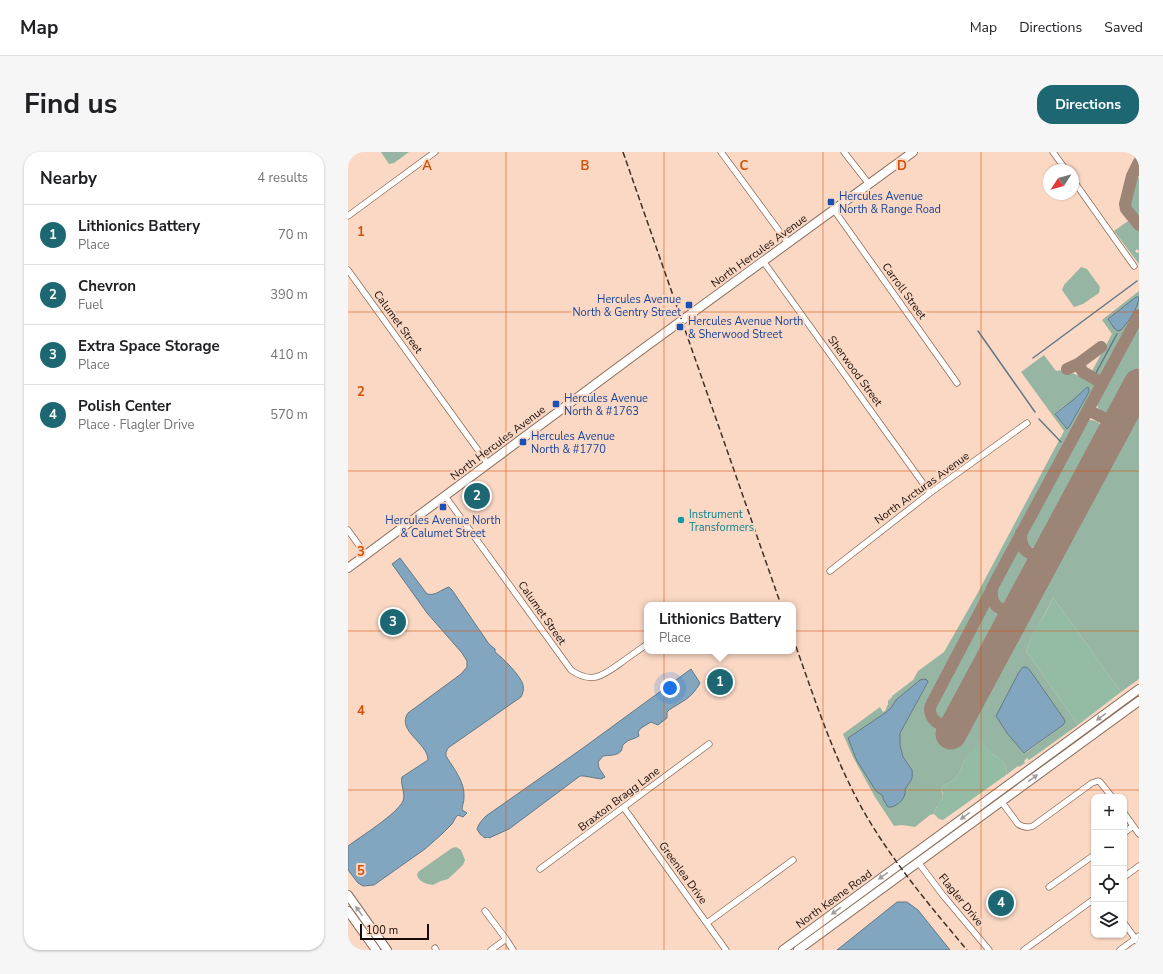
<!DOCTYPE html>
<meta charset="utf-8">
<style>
:root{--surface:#fff;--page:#f6f6f6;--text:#202124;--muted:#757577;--line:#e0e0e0;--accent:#1c6771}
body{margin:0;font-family:"Nunito Sans",sans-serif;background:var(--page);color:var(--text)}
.controls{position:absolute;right:12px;bottom:12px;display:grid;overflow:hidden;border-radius:8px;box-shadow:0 1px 3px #0004}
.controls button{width:36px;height:36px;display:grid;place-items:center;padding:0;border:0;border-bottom:1px solid var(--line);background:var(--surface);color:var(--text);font:20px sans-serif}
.compass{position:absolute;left:695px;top:12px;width:36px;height:36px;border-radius:50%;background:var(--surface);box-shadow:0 1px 3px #0004;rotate:234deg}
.scale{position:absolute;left:12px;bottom:10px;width:69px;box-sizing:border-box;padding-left:4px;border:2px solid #160b05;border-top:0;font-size:11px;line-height:14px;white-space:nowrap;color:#160b05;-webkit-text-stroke:3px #fad8c4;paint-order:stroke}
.you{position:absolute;left:322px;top:536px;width:14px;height:14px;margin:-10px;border:3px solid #fff;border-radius:50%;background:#1a73e8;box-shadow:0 0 0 6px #1a73e833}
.badge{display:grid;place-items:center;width:26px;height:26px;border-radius:50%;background:var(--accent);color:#fff;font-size:13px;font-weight:700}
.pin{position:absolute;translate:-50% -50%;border:2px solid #fff;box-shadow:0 1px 4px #0006}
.popup{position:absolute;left:296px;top:450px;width:152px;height:52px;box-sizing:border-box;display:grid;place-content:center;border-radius:8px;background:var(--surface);filter:drop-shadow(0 1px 3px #0005);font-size:13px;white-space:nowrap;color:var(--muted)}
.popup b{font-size:15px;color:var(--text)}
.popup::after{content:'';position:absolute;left:50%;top:100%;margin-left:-8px;border:8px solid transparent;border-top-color:var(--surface)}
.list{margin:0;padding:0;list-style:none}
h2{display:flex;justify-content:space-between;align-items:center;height:52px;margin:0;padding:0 16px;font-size:17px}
h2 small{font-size:13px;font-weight:400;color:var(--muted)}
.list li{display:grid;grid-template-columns:26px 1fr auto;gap:12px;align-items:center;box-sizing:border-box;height:60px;padding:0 16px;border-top:1px solid var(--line)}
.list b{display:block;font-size:15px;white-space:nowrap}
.list p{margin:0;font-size:13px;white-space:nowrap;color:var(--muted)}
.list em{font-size:13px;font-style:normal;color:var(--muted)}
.icon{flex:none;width:22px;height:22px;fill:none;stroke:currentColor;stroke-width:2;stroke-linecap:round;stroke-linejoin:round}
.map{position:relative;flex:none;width:791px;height:798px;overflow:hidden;border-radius:16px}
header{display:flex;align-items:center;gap:24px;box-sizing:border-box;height:56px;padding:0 20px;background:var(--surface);border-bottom:1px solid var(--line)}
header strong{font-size:19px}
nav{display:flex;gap:22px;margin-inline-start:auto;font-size:14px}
.intro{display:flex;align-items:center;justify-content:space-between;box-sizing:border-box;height:96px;padding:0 24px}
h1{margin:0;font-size:28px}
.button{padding:10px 18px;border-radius:16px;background:var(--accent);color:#fff;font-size:14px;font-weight:700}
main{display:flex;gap:24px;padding:0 24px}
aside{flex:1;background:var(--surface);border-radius:16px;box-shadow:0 1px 3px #0004}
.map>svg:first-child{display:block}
</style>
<header>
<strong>Map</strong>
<nav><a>Map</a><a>Directions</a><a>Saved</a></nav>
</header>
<div class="intro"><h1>Find us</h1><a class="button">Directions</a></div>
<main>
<aside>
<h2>Nearby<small>4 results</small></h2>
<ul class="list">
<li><span class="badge">1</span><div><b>Lithionics Battery</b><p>Place</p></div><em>70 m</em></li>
<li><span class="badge">2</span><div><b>Chevron</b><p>Fuel</p></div><em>390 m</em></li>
<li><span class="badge">3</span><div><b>Extra Space Storage</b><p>Place</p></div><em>410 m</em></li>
<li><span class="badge">4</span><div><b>Polish Center</b><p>Place · Flagler Drive</p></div><em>570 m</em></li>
</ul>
</aside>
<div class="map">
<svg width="791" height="798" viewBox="0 0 791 798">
<rect width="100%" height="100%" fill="#fad8c4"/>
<path fill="#96b6a3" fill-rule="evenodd" d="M33 0H61L46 11 41 12Z
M791 14V22L789 25 791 26V70L782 57 780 48Z
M780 69 786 70 791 77V99L789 97 787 99 789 101 791 100V112L766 79Z
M733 115 739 117 752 135 751 141 735 152 726 155 714 138 716 133Z
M791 139V145H788L760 167 773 178 786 158 791 148V156L756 221C752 225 748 225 744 221V219L764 182 754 168Z
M791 170V215L768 258 764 261H756C751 258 749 255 748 249Z
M696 203 708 219C717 217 728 222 736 227 739 228 743 228 745 230 747 232 747 234 747 236L580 552C576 572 594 579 610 586L791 248V527L773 540 705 445 702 452 681 491 678 499 730 573 681 608 679 606 676 609 677 611 671 615 670 614 658 623 659 615 654 609 646 603 633 590 616 609 612 620 606 628 595 634 593 637 595 644 593 650 588 656 586 662 582 663 567 675 554 673 546 674 527 645 505 605 495 582 532 555 535 560 537 559 540 552V549L544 545V544L565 528 570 519 596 500 628 444 716 279 673 220ZM738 236 741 240 721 275 715 273 707 261 725 248ZM675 515H678L681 517 716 567 717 570 715 573 679 600 676 601 659 581 671 520ZM576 527 580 531 552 581V593L555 605 564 618 563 629 557 636 549 653 543 655H540L535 647V644L509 609 500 586 537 561 543 556 548 548 572 528Z
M741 268C751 268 754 273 755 281L695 392C688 397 682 397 677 390L676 382 737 269Z
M670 395 675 403 686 409 664 451 660 453 654 452 648 446V437Z
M641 451 648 460 657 465 602 567C592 575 584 563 586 553Z
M108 695 113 698 117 708 115 713 100 727 93 729 85 733C78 732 71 730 69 723L70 720 104 696Z"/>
<path fill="#94bca5" d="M705 445 773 540 730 573 678 499C684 480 698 464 705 445Z
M633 589 646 603 654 609 659 615 658 623 595 668 591 667 586 662C588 654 594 650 595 644 595 642 594 639 593 637L595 634 606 628 612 620 616 609 630 592Z"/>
<path fill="#82a6bf" stroke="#627887" d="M788 145H791C790 157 780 170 773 178L770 179 766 176 760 167Z
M740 235 741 237V240L721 275 719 277 707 262 725 248 738 236Z
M52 406 79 442C88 444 92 438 101 435L104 438 141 492 147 497V500C155 506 173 524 175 533 176 538 175 541 173 545L100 596 98 600V604C106 617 117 630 116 645 116 650 114 654 114 658L119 661 115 665 110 663 108 665 104 672 94 682 77 697 26 733 15 734 10 731 0 718V694C12 685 49 662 55 649 58 641 52 633 54 625L80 608C80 591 48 579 60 561L113 522 119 515V509L114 501 79 461 44 412Z
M675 515H678L681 517 716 567 717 570 715 573 676 601 659 581 648 564 671 520Z
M343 517 352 531C343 547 336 548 321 558L319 560V566L310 573 303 570 293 576 290 580 291 584C287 587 281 587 277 591 273 594 275 596 273 599 270 604 260 603 255 604L250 610 251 616 257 625 253 627 236 624H232L161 677 141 686 140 685 137 686 132 682 129 677C131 671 134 668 138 664L235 596Z
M576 527 579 528 580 530 552 581V593L555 605 564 618C565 630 563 627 558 636 557 638 557 639 557 642 555 649 547 656 540 655L535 647V644L528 639 509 609 500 586 537 561 543 556 548 548 572 528Z
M549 750H559L570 758 602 798H489Z"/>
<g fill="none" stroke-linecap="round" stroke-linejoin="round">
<path stroke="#627887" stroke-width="1.5" d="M630 179 687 260
M685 206 789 129
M748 221 769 182
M691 267 713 290"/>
<path stroke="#9c8476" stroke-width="12" d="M791 10 784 24 777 52 778 57 791 73
M753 195 730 212 735 220 754 231
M719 217 730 212
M740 258 769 273
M673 381C672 402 686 408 703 396
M672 453C655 462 642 457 644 436L791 163
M611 567C608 568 605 571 603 572 593 576 582 568 582 557 582 555 583 553 584 551L644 437"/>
<path stroke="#9c8476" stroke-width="31" d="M603 582 791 232"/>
<g stroke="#8b6d5b" stroke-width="7">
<path id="street" d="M373 0 440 91
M496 0 521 32
M705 0 718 18
M725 28 786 114
M486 58 609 231
M0 64 87 0
M415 109 582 341
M0 118 140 312
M97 344 223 518C244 533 256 523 274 510 282 504 291 498 299 492
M0 378 18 403
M482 419 582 341 679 271
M653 649 670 672C676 676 680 676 685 674L744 631 750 629 752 630 764 645
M276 656 378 798
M776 661 791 682
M776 681 785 674
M570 710 594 742 641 798
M192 717 361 592
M776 725 791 714
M701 735 746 703
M137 759 158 787 143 798
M359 771 445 708
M776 771 791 792
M158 787 165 798
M87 796 88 798
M676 798 746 747
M772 798 791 784"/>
</g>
<g stroke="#8b6d5b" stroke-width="10">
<path id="secondary" d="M0 416 296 196 565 0
M0 743 39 798
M0 759 28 798
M435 798 791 537
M450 798 791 549"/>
</g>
<use href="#street" stroke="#fff" stroke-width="5.5"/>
<use href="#secondary" stroke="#fff" stroke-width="8"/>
<path stroke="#3f3027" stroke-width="1.5" stroke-dasharray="6 3" stroke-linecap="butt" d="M275 0 433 453
M445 486C466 545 485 605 516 660 545 710 582 754 619 798"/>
</g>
<defs><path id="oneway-solid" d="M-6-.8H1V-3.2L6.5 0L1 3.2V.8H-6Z"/></defs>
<g fill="#a29d9b">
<use href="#oneway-solid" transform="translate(753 565) rotate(144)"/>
<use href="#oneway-solid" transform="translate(685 626) rotate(-36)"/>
<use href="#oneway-solid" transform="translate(617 664) rotate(144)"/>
<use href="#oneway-solid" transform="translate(535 724) rotate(144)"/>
<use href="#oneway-solid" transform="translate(11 759) rotate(-126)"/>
<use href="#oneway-solid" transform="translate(488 759) rotate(144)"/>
</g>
<path fill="none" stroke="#d3510b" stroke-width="1" stroke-opacity="0.55" d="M158 0V798M316 0V798M475 0V798M633 0V798M0 160H791M0 319H791M0 479H791M0 638H791"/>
<g fill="#1a4fb4" stroke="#fad8c4" stroke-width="1.5">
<rect x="479" y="46" width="8" height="8" rx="2"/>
<rect x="337" y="149" width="8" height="8" rx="2"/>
<rect x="328" y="171" width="8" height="8" rx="2"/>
<rect x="204" y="248" width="8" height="8" rx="2"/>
<rect x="171" y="286" width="8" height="8" rx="2"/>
<rect x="91" y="351" width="8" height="8" rx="2"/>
</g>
<circle fill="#0f9aa8" stroke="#fad8c4" stroke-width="1.5" cx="333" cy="368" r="4"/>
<g text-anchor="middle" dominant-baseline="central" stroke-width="4" stroke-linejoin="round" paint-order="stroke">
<g font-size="11" fill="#164399" stroke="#fad8c4" text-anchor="start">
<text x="491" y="44">Hercules Avenue<tspan x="491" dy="13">North &amp; Range Road</tspan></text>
<text x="333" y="147" text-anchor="end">Hercules Avenue<tspan x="333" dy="13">North &amp; Gentry Street</tspan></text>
<text x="340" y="169">Hercules Avenue North<tspan x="340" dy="13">&amp; Sherwood Street</tspan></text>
<text x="216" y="246">Hercules Avenue<tspan x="216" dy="13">North &amp; #1763</tspan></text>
<text x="183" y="284">Hercules Avenue<tspan x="183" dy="13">North &amp; #1770</tspan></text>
<text x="95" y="368" text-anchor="middle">Hercules Avenue North<tspan x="95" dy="13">&amp; Calumet Street</tspan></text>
</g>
<g font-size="11" fill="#160b05" stroke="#fad8c4">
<text transform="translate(411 99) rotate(-36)">North Hercules Avenue</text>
<text transform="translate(556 139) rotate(54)">Carroll Street</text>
<text transform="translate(50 170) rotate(54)">Calumet Street</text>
<text transform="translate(507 219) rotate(54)">Sherwood Street</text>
<text transform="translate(150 291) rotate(-37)">North Hercules Avenue</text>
<text transform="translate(574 336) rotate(-36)">North Arcturas Avenue</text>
<text transform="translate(194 461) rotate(55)">Calumet Street</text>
<text transform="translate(271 647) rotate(-37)">Braxton Bragg Lane</text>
<text transform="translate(335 721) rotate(54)">Greenlea Drive</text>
<text transform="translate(486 747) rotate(-36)">North Keene Road</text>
<text transform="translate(613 748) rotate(51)">Flagler Drive</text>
</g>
<g font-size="11" fill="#0d838f" stroke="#fad8c4" text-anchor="start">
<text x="341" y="362">Instrument<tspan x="341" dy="13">Transformers</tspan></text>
</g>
</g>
<g font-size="13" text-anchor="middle" font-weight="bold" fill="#d3510b" stroke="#fad8c4" stroke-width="4" stroke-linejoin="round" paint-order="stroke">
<text x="79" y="18">A</text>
<text x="237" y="18">B</text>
<text x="396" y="18">C</text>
<text x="554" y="18">D</text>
<text x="13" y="84">1</text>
<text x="13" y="244">2</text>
<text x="13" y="404">3</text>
<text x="13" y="563">4</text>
<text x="13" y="723">5</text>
</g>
</svg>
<div class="controls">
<button>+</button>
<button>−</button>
<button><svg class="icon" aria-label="locate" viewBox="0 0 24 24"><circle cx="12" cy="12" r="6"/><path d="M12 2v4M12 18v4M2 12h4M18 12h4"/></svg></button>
<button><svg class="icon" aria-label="layers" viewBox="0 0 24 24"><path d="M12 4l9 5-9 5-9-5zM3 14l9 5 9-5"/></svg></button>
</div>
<svg class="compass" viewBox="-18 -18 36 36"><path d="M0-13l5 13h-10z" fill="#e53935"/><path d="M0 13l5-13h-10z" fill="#757577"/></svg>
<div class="scale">100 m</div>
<div class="you"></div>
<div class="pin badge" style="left:372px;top:530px">1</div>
<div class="popup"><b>Lithionics Battery</b>Place</div>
<div class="pin badge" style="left:129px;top:344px">2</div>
<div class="pin badge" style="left:45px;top:470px">3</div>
<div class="pin badge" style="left:653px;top:751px">4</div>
</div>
</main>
